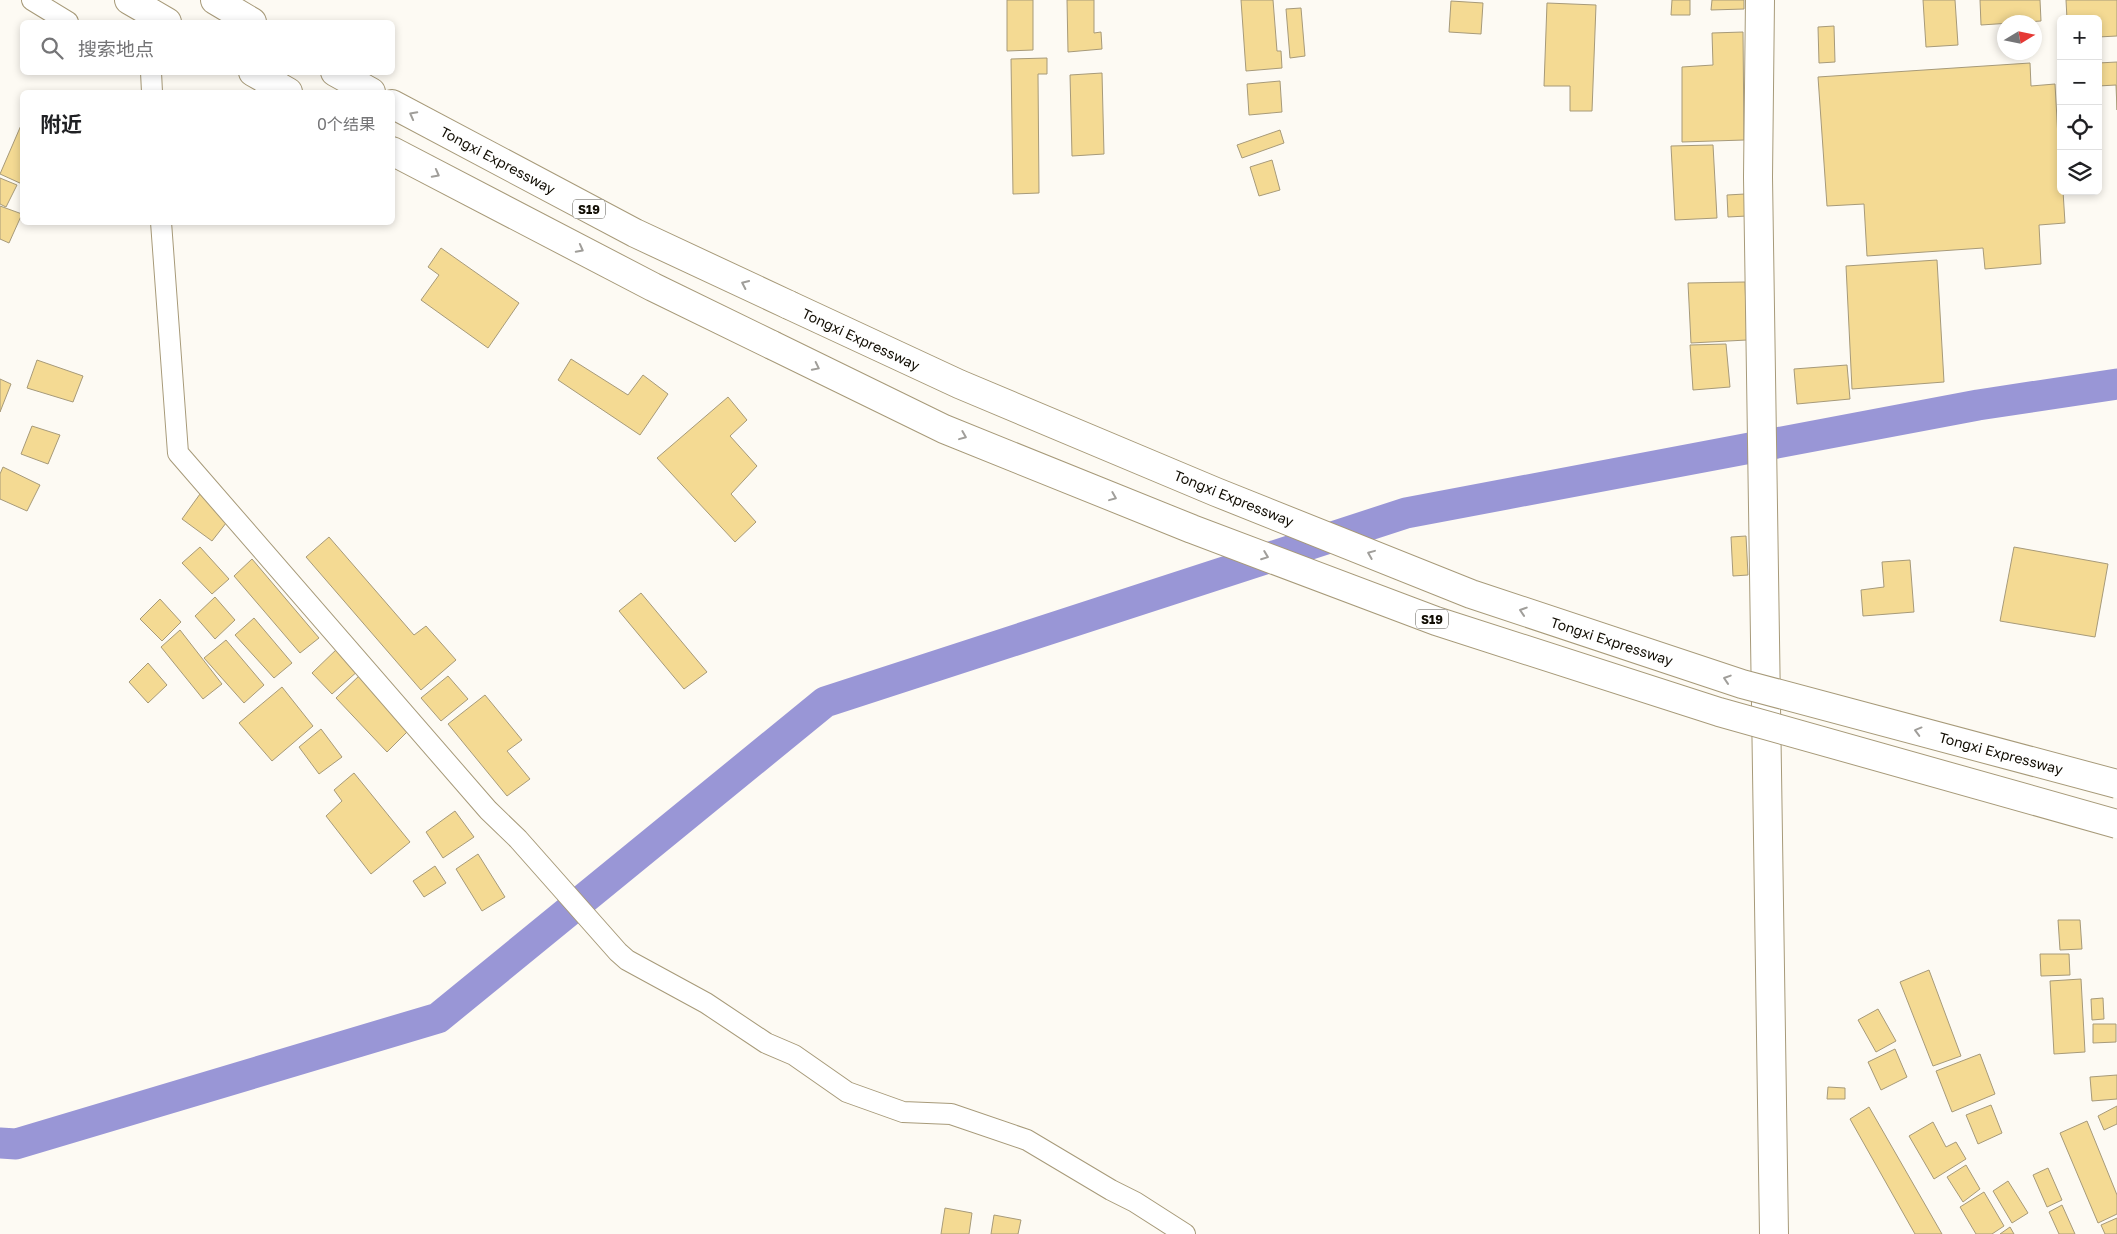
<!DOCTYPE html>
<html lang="zh">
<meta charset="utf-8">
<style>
:root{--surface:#fff;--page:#f2f2f2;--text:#202124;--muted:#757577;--line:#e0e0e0}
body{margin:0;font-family:"Golos Text","Noto Sans SC",sans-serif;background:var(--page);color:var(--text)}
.controls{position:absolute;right:15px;top:15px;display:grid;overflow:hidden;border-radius:8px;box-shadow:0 2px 8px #0003}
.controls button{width:45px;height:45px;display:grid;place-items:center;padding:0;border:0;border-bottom:1px solid var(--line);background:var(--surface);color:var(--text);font:25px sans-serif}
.compass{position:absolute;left:1997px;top:15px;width:45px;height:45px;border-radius:50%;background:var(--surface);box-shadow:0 2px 8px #0003;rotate:80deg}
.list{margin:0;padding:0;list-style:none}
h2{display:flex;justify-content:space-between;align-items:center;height:65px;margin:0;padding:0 20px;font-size:21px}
h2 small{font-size:16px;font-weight:400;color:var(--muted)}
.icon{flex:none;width:28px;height:28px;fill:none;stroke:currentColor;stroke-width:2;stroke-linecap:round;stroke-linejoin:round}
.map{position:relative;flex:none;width:2117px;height:1234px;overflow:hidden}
.search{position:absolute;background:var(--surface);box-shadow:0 2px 8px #0003;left:20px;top:20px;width:375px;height:55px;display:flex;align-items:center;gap:12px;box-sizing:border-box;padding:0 18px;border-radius:8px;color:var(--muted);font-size:19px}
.panel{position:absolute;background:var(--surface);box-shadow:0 2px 8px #0003;left:20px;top:90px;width:375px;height:135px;border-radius:8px}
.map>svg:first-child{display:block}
</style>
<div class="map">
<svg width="2117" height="1234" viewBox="0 0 2117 1234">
<rect width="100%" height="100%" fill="#fdfaf3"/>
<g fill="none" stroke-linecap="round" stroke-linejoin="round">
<path stroke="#9996d6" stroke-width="31" d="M0 1143 16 1144 438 1018 825 702 1406 513 1978 405 2117 384"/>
</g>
<path fill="#f4da93" stroke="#a79a79" d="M1007 0H1033V50L1007 51Z
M1067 0H1094V33L1101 32 1102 49 1068 52Z
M1241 0H1273L1277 51H1281L1282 68 1246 71Z
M1672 0H1690V15H1671Z
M1712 0H1744V9L1711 10Z
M1923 0H1955L1958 45 1926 47Z
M1980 0H2040L2041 21 1981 25Z
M2066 0H2117V36L2098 37V19H2067Z
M1451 1 1483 3 1481 34 1449 32Z
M1547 3 1596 5 1592 111H1570V86H1544Z
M1301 8 1305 56 1290 58 1286 9Z
M1834 26 1835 62 1819 63 1818 27Z
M1743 32 1744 140 1682 142V67L1713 65 1712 33Z
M1047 58V74H1038L1039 193 1013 194 1011 59Z
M2117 62V110L2116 85 2098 86V63Z
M2030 63 2031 86 2055 84 2061 191H2063L2065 223 2039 225 2041 264 1985 269 1983 248 1867 256 1864 204 1827 206 1818 77Z
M1102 73 1104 154 1072 156 1070 75Z
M1280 81 1282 112 1249 115 1247 84Z
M22 123V184L0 174Z
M1280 130 1284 143 1242 158 1237 145Z
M1713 145 1717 218 1675 220 1671 146Z
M1272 160 1280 190 1259 196 1250 167Z
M0 178 17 185 6 207 0 204Z
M1745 194 1747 216 1728 217 1727 195Z
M0 206 22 214 9 243 0 239Z
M441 248 519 303 488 348 421 300 439 275 428 267Z
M1937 260 1944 382 1852 389 1846 266Z
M1745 282 1747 340 1691 343 1688 283Z
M1726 344 1730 387 1693 390 1690 345Z
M571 359 628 395 643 375 668 394 640 435 558 380Z
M37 360 83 376 73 402 27 388Z
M1847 365 1850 399 1797 404 1794 369Z
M0 379 11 384 0 412Z
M728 397 747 420 730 436 757 466 731 494 756 522 735 542 657 458Z
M32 426 60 435 48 464 21 454Z
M3 467 40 485 27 511 0 499V474Z
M200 494 230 518 212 541 182 519Z
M1746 536 1748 575 1733 576 1731 537Z
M329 537 414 635 426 626 456 660 421 690 306 557Z
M200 547 229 579 212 594 182 563Z
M2014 547 2108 564 2095 637 2000 621Z
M252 559 319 638 300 653 234 576Z
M1910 560 1914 612 1863 616 1861 590 1884 587 1882 562Z
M641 593 707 672 684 689 619 611Z
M215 597 235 620 215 639 195 616Z
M160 599 181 622 162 641 140 619Z
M254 618 292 663 274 678 235 635Z
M180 630 222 684 203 699 161 647Z
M226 640 264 685 244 703 204 658Z
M339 647 359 670 332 694 312 673Z
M148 663 167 685 148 703 129 682Z
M361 674 409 730 387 752 336 698Z
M448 676 468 699 441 721 421 698Z
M282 687 313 726 272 761 239 723Z
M485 695 522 740 507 751 530 779 507 796 448 724Z
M321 729 342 757 319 774 299 747Z
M354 773 410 842 371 874 326 816 342 801 334 790Z
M455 811 474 837 443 858 426 832Z
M478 854 505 897 482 911 456 869Z
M435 866 446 883 424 897 413 881Z
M2058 920H2080L2082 949 2060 950Z
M2040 954H2069L2070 975 2041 976Z
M1929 970 1961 1056 1933 1066 1900 982Z
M2081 979 2085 1052 2054 1054 2050 981Z
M2103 998 2104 1019 2092 1020 2091 999Z
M1878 1009 1896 1041 1876 1052 1858 1020Z
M2093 1024H2116V1042L2093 1043Z
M1895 1049 1907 1077 1881 1090 1868 1062Z
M1980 1054 1995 1094 1952 1112 1936 1071Z
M2117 1075V1099L2092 1101 2090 1077Z
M1828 1087 1845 1088V1099H1827Z
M1991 1105 2002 1133 1978 1144 1966 1115Z
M2117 1106V1124L2104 1130 2098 1116Z
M1869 1107 1942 1234H1915L1850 1119Z
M2087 1121 2117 1195V1214L2098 1223 2060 1133Z
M1933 1122 1946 1147 1956 1142 1966 1159 1934 1179 1909 1136Z
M1966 1165 1980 1189 1963 1202 1947 1177Z
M2048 1168 2062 1200 2047 1207 2033 1175Z
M2008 1181 2028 1213 2012 1223 1993 1191Z
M1984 1192 2004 1226 1992 1234H1976L1960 1207Z
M2062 1205 2075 1234H2059L2049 1212Z
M945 1208 972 1213 969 1234H941Z
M994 1215 1021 1220 1018 1234H991Z
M2117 1218V1234H2105L2101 1225Z
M2010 1227 2014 1234H2000Z"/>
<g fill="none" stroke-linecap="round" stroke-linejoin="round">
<g stroke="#a79a79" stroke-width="22">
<path id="street" d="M32 0 68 22
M151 72 152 92
M161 222 178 453 488 810 518 839 618 952 627 960 706 1003 766 1043 794 1055 847 1092 903 1112 951 1114 1027 1140 1111 1190 1135 1202 1185 1234"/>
</g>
<g stroke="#a79a79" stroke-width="30">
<path id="secondary" d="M1760 0 1758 177 1774 1234"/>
</g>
<g stroke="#a79a79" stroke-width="30">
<path id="highway" d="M129 0 167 22
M215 0 252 22
M253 72 288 92
M335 72 371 92
M392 104 635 233 789 305
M392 151 653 287 772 345"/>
</g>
<use href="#street" stroke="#fff" stroke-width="20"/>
<use href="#secondary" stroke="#fff" stroke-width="28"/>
<use href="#highway" stroke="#fff" stroke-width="28"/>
<g stroke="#a79a79" stroke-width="30" stroke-linecap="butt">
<path id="highway-bridge" d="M789 305 959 384 1216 492 1471 594 1742 684 2117 784
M772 345 944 429 1192 529 1436 621 1719 712 2117 824"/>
</g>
<use href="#highway-bridge" stroke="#fff" stroke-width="28"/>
</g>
<defs><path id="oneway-chevron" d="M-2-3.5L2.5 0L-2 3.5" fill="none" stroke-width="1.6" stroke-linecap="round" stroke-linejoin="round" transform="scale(1.25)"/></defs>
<g stroke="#a09e9a">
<use href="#oneway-chevron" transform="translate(413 115) rotate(-152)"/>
<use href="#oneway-chevron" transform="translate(436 174) rotate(28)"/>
<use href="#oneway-chevron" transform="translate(580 249) rotate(28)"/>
<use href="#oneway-chevron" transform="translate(745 284) rotate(-155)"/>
<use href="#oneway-chevron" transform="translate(816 367) rotate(26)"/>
<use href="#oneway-chevron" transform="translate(963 436) rotate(22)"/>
<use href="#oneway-chevron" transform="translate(1113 497) rotate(22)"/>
<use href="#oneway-chevron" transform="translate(1371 554) rotate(-158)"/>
<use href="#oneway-chevron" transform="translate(1265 556) rotate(21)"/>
<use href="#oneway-chevron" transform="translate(1523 611) rotate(-162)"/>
<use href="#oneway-chevron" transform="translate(1727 679) rotate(-162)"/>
<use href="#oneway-chevron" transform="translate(1918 731) rotate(-165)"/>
</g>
<g text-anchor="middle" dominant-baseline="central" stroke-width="4.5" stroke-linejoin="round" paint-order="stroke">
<g fill="#fff" stroke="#58564f" stroke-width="1">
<rect x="573" y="199.5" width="32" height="19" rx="4"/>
<rect x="1416" y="609.5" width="32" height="19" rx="4"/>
</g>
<g font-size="12" font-weight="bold" fill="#110d03">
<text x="589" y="209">S19</text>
<text x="1432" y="619">S19</text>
</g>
<g font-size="14" fill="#110d03" stroke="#fff">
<text transform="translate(498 160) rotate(28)">Tongxi Expressway</text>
<text transform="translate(861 339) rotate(25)">Tongxi Expressway</text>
<text transform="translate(1234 498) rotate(22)">Tongxi Expressway</text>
<text transform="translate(1612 641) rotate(18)">Tongxi Expressway</text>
<text transform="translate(2001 753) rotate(15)">Tongxi Expressway</text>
</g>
</g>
</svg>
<div class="controls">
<button>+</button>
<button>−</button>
<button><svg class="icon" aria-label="locate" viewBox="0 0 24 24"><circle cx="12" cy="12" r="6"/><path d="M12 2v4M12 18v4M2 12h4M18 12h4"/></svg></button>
<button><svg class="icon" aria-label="layers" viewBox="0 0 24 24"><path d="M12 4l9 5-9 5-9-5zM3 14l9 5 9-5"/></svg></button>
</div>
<svg class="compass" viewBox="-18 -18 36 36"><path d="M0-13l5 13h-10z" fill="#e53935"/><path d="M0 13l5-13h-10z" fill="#757577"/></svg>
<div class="search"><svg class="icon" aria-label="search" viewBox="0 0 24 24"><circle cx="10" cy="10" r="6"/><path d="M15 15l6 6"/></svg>搜索地点</div>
<section class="panel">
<h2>附近<small>0个结果</small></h2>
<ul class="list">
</ul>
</section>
</div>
